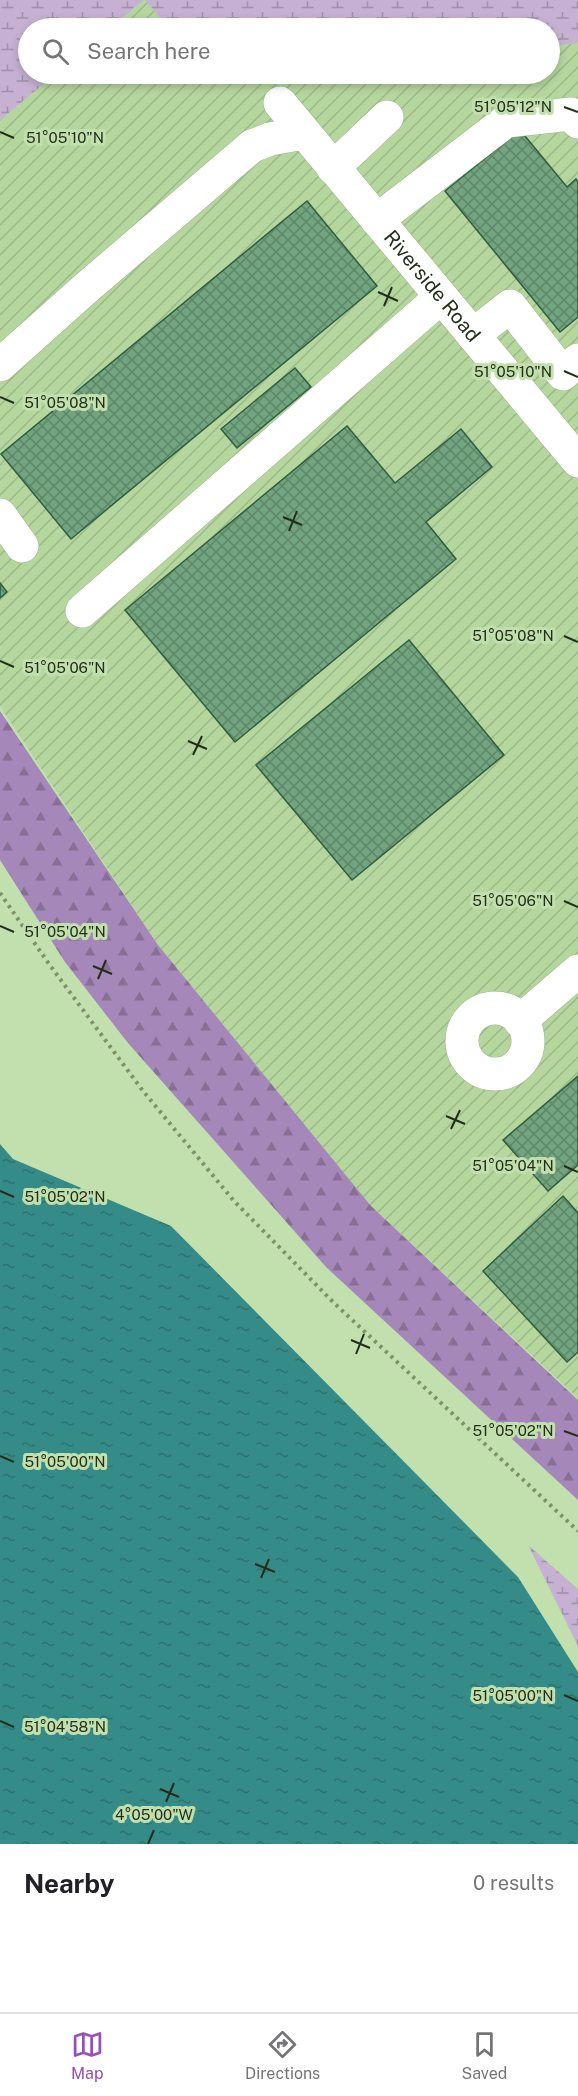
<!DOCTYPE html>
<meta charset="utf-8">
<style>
:root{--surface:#fff;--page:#f6f6f6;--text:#202124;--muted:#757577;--line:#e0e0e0;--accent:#994ebf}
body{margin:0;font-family:"Public Sans",sans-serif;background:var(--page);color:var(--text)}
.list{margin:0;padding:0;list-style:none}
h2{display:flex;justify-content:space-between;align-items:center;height:78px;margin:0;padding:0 24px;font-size:26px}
h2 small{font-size:20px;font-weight:400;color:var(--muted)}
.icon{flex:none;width:33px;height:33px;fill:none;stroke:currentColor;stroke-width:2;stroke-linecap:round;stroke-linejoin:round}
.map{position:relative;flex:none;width:578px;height:1844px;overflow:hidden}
.search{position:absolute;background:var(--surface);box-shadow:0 3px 9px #0003;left:18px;right:18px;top:18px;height:66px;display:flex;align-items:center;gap:15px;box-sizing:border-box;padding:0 21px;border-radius:33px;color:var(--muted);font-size:22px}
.sheet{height:168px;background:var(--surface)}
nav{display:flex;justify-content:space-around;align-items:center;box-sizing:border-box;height:84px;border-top:2px solid var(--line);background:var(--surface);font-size:16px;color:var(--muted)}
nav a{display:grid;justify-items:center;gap:3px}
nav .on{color:var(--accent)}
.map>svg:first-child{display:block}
</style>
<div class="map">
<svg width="578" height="1844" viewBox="0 0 578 1844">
<defs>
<pattern id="industrial-furrows" width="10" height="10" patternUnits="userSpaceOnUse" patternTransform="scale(1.5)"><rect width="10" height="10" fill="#b5d79e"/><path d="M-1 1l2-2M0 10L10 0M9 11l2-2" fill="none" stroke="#9bb988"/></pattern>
<pattern id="forest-firs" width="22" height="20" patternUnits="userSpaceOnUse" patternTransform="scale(1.5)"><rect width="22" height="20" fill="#a687b9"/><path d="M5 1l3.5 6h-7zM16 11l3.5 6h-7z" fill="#876f96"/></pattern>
<pattern id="wetland-marsh" width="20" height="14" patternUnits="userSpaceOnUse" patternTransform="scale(1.5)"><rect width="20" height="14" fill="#c6b1d2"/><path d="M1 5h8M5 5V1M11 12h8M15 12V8" fill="none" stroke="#a090aa"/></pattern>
<pattern id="water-ripples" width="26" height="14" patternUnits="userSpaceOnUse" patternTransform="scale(1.5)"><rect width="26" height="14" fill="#358b88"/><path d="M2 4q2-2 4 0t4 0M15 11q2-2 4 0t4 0" fill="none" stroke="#2c726e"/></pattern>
<pattern id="building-cross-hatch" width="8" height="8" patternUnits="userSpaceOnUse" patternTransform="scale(1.5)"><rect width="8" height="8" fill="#72a480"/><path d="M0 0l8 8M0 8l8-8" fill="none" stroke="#5d8668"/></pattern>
</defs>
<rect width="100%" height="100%" fill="#c2e0ad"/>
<path fill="url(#industrial-furrows)" d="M144 0H161L182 28H110Z
M578 42V1398L371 1206 158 945 0 706V120L56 74H550V44Z"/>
<path fill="url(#forest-firs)" d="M0 711 158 945 371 1206 578 1400V1500L326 1267 128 1043 65 962 0 860Z"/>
<path fill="url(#wetland-marsh)" d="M0 0H144L110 28H28V74H56L0 120Z
M145 0H578V43L550 46V28H169Z
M206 74H273L211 80Z
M528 1545 578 1589V1646Z"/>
<path fill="url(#water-ripples)" d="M0 1144 13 1159 171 1226 518 1577 578 1672V1844H0Z"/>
<path fill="url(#building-cross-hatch)" stroke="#2f5f3e" stroke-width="1.5" d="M520 130 567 187 576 179 578 182V317L560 332 445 191Z
M307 201 377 286 71 539 1 454Z
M295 368 311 387 237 448 221 429Z
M347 426 395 483 461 429 492 467 426 522 456 559 235 742 125 610Z
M0 583 7 592 0 598Z
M409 640 504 755 352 880 256 765Z
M578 1076V1165L548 1191 503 1140Z
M563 1196 578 1213V1352L567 1362 483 1271Z"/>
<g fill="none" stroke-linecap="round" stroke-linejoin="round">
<g stroke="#9bb786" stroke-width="34">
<g id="minor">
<path id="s1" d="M280 103 578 461"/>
<path d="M333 168 387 117"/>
<path d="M377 220 506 121 571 114 578 122"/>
<path d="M473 335 510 306 563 374 578 360"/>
<path d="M0 365 85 289 252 146 270 139 304 133"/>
<path d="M0 515 22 546"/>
<path d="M82 611 441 297"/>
<circle cx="495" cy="1041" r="33"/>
<path d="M520 1021 578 971"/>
</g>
</g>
<path stroke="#7c916c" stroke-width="4" stroke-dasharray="3 4.5" stroke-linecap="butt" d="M0 893 49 964 143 1091 234 1201 334 1303 578 1531"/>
<use href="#minor" stroke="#fff" stroke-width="33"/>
</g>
<path fill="none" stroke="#232e1a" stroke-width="2" d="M564 107 578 112M0 132 14 138M378 292 398 301M384 306 392 287M564 371 578 377M0 397 14 403M283 517 302 525M289 531 297 511M564 636 578 642M0 661 14 667M188 741 207 749M193 755 202 736M564 901 578 907M0 926 14 932M93 966 112 974M98 979 106 960M446 1116 465 1124M451 1129 460 1110M564 1166 578 1172M0 1191 14 1197M351 1340 370 1348M356 1354 364 1334M564 1431 578 1436M0 1456 14 1462M255 1564 275 1572M261 1578 269 1559M564 1695 578 1701M0 1721 14 1727M160 1789 179 1797M166 1802 174 1783M148 1844 154 1830"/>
<g text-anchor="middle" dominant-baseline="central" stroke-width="6" stroke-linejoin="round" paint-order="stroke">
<g font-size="20" fill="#232e1a" stroke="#c2e0ad">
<text stroke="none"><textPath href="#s1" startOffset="238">Riverside Road</textPath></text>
</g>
</g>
<g font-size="15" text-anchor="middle" fill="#232e1a" stroke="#c2e0ad" stroke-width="6" stroke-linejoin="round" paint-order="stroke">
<text x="513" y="112">51°05'12"N</text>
<text x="65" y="143">51°05'10"N</text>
<text x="513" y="377">51°05'10"N</text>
<text x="65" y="408">51°05'08"N</text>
<text x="513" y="641">51°05'08"N</text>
<text x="65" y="673">51°05'06"N</text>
<text x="513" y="906">51°05'06"N</text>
<text x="65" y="937">51°05'04"N</text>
<text x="513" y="1171">51°05'04"N</text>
<text x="65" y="1202">51°05'02"N</text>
<text x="513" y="1436">51°05'02"N</text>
<text x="65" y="1467">51°05'00"N</text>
<text x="513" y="1701">51°05'00"N</text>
<text x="65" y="1732">51°04'58"N</text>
<text x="154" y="1820">4°05'00"W</text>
</g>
</svg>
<div class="search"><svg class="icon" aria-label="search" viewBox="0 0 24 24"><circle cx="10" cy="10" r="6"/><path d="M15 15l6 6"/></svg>Search here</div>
</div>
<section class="sheet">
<h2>Nearby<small>0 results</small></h2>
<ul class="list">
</ul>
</section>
<nav>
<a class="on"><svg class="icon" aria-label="map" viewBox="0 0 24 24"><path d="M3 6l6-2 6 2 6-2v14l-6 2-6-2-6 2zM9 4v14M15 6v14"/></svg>Map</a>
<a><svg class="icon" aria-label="directions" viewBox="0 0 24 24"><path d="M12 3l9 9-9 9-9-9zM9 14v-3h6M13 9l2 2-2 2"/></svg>Directions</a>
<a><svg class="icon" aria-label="saved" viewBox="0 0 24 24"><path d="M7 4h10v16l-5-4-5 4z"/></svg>Saved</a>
</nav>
